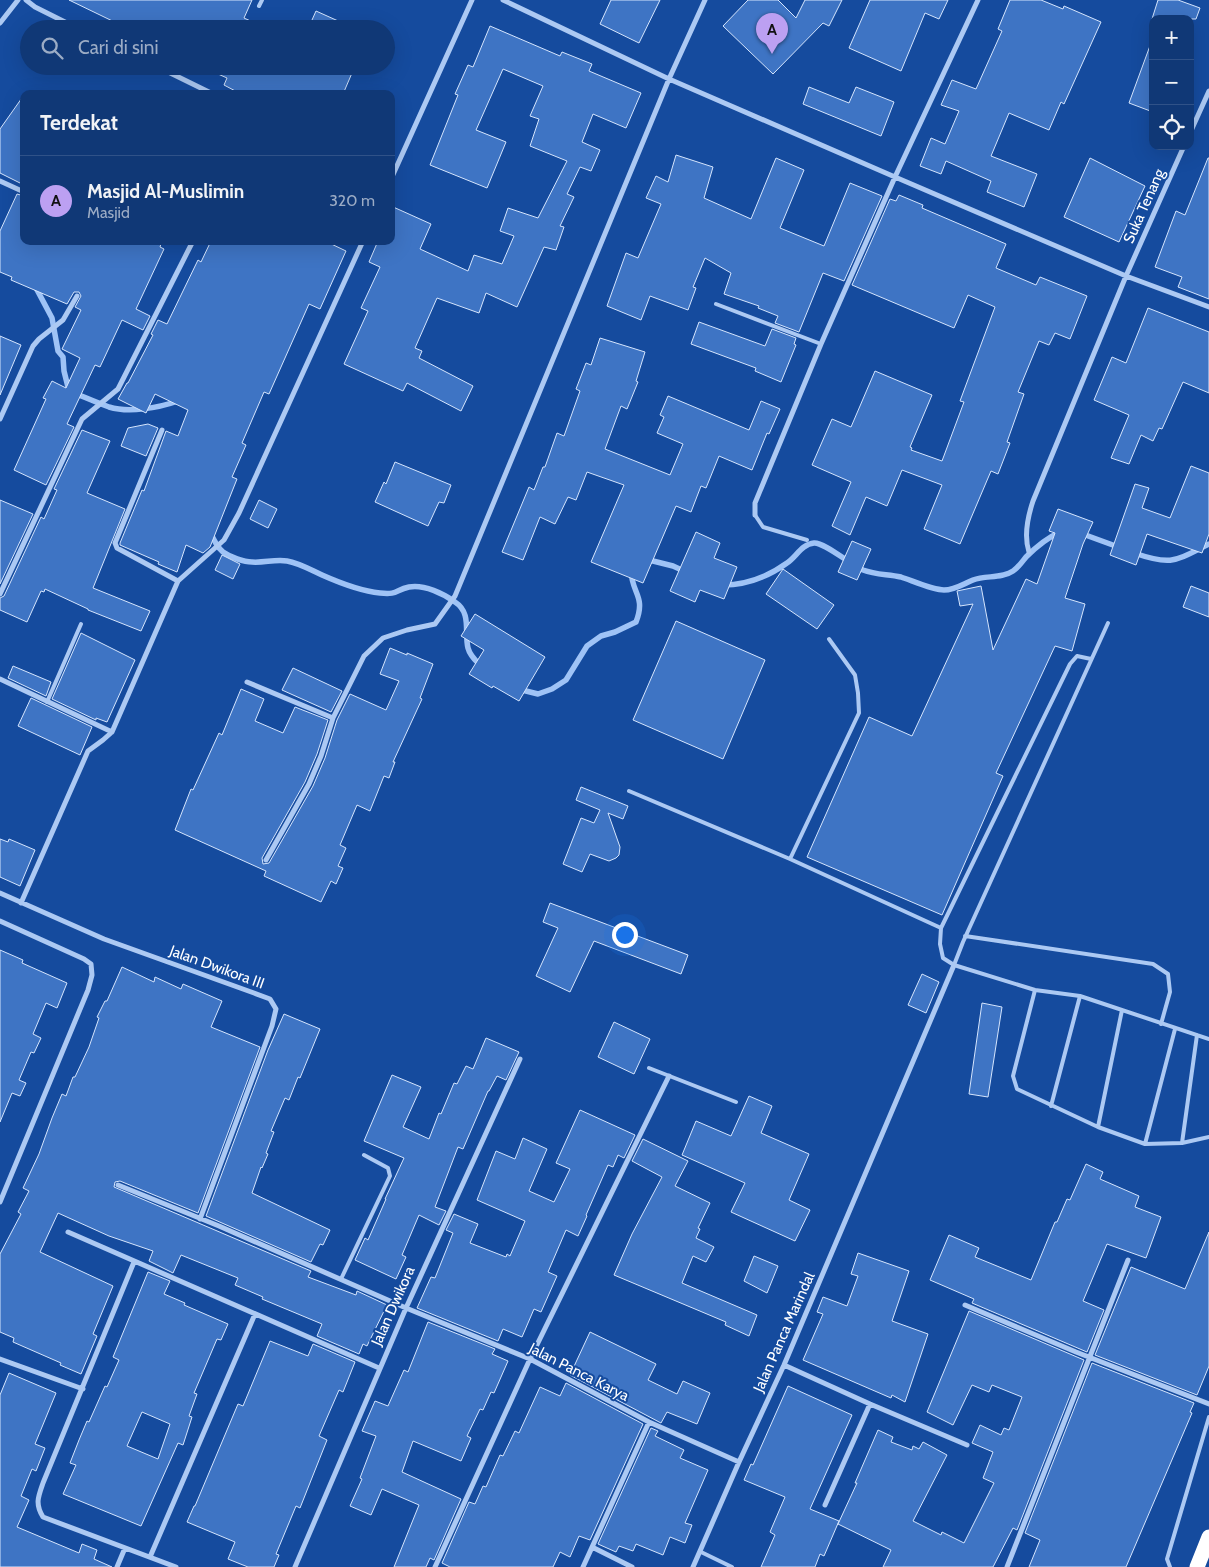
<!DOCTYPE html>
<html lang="id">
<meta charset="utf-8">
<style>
:root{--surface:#103876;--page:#193f7b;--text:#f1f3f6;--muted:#9cacc5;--line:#305288;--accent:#bca0f2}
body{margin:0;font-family:Cabin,sans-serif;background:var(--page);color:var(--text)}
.controls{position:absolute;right:15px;top:15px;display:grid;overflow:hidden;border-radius:10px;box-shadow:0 5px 20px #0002}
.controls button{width:45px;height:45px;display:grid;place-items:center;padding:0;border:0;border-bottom:1px solid var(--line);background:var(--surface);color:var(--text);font:25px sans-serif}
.you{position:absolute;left:624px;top:934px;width:18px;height:18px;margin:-12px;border:4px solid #fff;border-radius:50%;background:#1a73e8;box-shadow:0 0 0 8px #1a73e833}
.badge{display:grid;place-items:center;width:32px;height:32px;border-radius:50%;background:var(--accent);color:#111;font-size:16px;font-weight:700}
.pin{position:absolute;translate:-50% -41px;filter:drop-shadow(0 1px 2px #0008)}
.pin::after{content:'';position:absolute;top:26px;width:18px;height:15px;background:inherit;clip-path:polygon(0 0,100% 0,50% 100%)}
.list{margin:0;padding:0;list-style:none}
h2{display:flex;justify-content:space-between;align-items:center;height:65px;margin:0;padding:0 20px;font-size:21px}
h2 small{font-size:16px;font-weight:400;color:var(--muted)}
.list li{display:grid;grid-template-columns:32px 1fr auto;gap:15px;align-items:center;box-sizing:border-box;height:90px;padding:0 20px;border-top:1px solid var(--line)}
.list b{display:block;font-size:19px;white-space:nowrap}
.list p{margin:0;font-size:16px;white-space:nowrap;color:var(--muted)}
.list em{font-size:16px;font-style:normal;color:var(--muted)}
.icon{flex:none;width:28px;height:28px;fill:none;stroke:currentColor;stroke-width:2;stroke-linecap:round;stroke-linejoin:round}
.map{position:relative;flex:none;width:1209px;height:1567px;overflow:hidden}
.search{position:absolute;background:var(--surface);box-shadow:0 5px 20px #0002;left:20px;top:20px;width:375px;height:55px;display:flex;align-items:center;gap:12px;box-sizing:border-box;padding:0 18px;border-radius:28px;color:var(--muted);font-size:19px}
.panel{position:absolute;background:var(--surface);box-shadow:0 5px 20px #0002;left:20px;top:90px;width:375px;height:155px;border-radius:10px}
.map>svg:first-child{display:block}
</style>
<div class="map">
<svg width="1209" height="1567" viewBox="0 0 1209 1567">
<rect width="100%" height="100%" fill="#154b9e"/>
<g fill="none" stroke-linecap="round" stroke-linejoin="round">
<path stroke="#9fc3f6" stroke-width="5.5" d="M35 286 52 318 58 351 63 357 64 371 69 391C82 396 95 402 109 407 129 413 158 408 178 401
M211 533C213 539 218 548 223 552 230 557 244 562 252 562 264 563 275 559 287 561 299 563 311 570 322 575 340 583 360 591 380 593 398 595 395 590 409 587 424 584 444 594 455 602 472 613 464 632 468 648 470 656 476 661 481 666
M1080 533 1121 548
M1134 553C1172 566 1175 561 1209 544
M645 559 673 566 686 572
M723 585C746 585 769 576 787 563 796 557 802 544 814 543 824 542 851 565 863 570 876 575 888 574 901 577 913 581 933 590 944 590 955 590 963 584 973 580 986 575 1001 579 1013 571 1018 568 1022 562 1026 557 1036 547 1047 538 1060 532
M518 689 538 694 552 689 566 680 587 646 601 636 615 632 636 622C646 596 632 594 631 571"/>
</g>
<path fill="#3e74c4" stroke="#d5e5fd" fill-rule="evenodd" d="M69 0H252L244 18 268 29H129Z
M611 0H660L639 43 600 24Z
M748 0H778L796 18 805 0H842L829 26 823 23 773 74 723 26Z
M870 0H948L939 19 925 13 901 71 849 48Z
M1010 0H1041L1063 9 1064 6 1101 22 1064 104 1061 102 1049 130 1009 113 991 156 1037 174 1024 207 987 192 991 181 946 161 941 174 920 166 931 138 945 144 959 111 941 105 952 80 976 89 1002 31 998 29Z
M1158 0H1178L1200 8 1196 19H1152Z
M316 11 356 29H308Z
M490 26 560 56 562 52 592 64 589 71 641 93 626 128 593 114 582 142 600 150 591 171 580 167 567 194 574 197 560 226 564 227 556 250 544 247 517 307 486 293 479 313 437 298 415 348 422 351 419 358 473 386 461 411 407 383 403 391 344 364 368 311 361 308 380 267 369 262 378 241H391V206L431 224 420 249 468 271 474 255 502 264 514 236 500 231 508 208 538 218 567 161 530 146 539 119 530 116 543 86 503 69 476 130 506 142 487 188 430 165 458 95 455 94 468 65 473 67Z
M1151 43H1153V112L1129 103Z
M200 66H355L343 94H241L224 85 227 78Z
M809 87 849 103 856 87 894 102 881 136 803 104Z
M24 95V187L21 186 22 184 0 173V129Z
M676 155 713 167 704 198 751 219 776 158 804 170 780 228 824 246 850 183 882 196 844 281 823 273 799 332 775 323 778 316 758 308 759 306 724 294 731 273 705 258 693 287 696 288 688 310 650 296 641 320 607 306 626 253 638 258 661 204 646 198 656 176 668 182Z
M1090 158 1145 186 1119 242 1064 217Z
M1208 158H1209V299L1178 287 1182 277 1155 267 1176 211 1185 215Z
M17 194 24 196V241H162L160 247 164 249 136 309 150 316 143 330 122 320 100 367 95 365 67 424 74 427 46 485 14 470 46 399 43 398 52 381 66 388 80 358 62 349 81 310 75 307 81 296 79 292H74L67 304 11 280 12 277 0 272V231Z
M899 195 923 205 922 208 1006 244 996 268 1036 285 1040 277 1087 296 1070 339 1055 333 1049 345 1039 341 1018 392 1024 394 1007 442 1010 443 998 474 991 471 960 544 924 529 942 485 902 470 887 506 866 497 850 535 832 526 851 482 812 465 832 419 851 427 875 371 932 395 910 447 912 448 911 450 942 461 964 402 960 401 995 307 968 295 954 328 852 285 890 199 896 201Z
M211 241H325L346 251 320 309 309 304 269 394 264 392 242 443 246 445 232 477 237 479 210 547 203 553 186 545 177 572 158 564 159 562 120 545V543L142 490 144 491 166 431 178 436 188 410 155 394 146 413 118 399 127 383H128L153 335 151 334 158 320 167 324 198 260 201 262Z
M1148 308 1209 332V393L1183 382 1162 429 1159 428 1153 441 1141 435 1129 464 1111 458 1129 415 1094 400 1112 357 1126 363Z
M699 322 765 346 772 329 796 338 794 344 796 345 781 382 755 371 756 368 691 344Z
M0 336 21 345 0 395Z
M600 338 645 352 636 381 638 382 627 409 621 406 605 449 670 475 683 444 657 433 664 417 660 415 668 396 749 430 761 401 780 409 769 434 767 433 752 470 719 456 706 488 701 486 691 512 676 506 643 583 591 562 624 485 587 472 576 500 568 497 555 524 540 517 523 560 502 552 529 487 534 490 543 467H545L557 433 564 436 580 391 576 389 586 363 591 365Z
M148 424 158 428 146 456 121 446 128 428Z
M82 430 110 441 87 493 125 509 93 588 150 611 141 631 88 610V609L45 589 44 592 41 591 27 622 0 610V598L4 596 41 517 44 519 57 490 54 489Z
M395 462 451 485 444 503 439 502 428 526 375 502 384 482 386 484Z
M1191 466 1209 473V534L1202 553 1147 534 1136 565 1110 555 1135 484 1149 488 1142 508 1170 518Z
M0 500 33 514 0 584Z
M259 500 277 509 268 528 250 519Z
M1058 509 1093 522 1083 544 1065 598 1085 604 1072 651 1055 646 996 773 1003 776 942 915 807 857 869 717 912 736 973 604 960 606 957 591 981 586 993 650 1026 579 1037 584 1055 533 1049 531Z
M696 532 720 543 714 558 737 567 724 599 700 590 695 602 670 591Z
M852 541 871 549 857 580 838 572Z
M222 555 240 564 233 579 215 570Z
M783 569 834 605 817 629 766 594Z
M1191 586 1209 593V617L1183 607Z
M475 614 545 657 519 701 493 686 492 688 469 674 484 650 461 636Z
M676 621 765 660 723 759 633 720Z
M81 633 135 660 107 722 96 718V720L52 699Z
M390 648 407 655V653L433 664 420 698 422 699 393 762H395L389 778 384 776 370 811 357 805 340 845 346 848 338 866 343 868 336 884 331 881 321 902 264 876 266 871 175 830 191 789 193 790 219 733 222 735 241 689 264 699 255 721 283 733 295 707 328 720 317 754 305 782 262 858 263 864 269 863 313 786 325 758 337 720 350 694 386 710 399 681 380 674Z
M13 666 51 682 46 696 8 678Z
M293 668 342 691 331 712 282 690Z
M31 698 92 727 80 755 18 726Z
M581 787 628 806 623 819 608 813 620 847 619 855 616 858 609 861 590 854 582 872 563 864 581 818 594 823 600 810 576 800Z
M0 839 8 842 9 839 35 850 20 886 0 877Z
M550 903 688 955 681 974 594 941 570 992 536 976 558 928 543 922Z
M0 950 23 960 22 963 67 983 57 1008 46 1003 33 1034 41 1038 34 1053 31 1052 19 1080 26 1083 20 1096 12 1093 0 1122Z
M122 967 154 982 155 977 181 989 183 984 222 1001 211 1027 260 1047 198 1213 120 1181 115 1182 114 1187 311 1271 308 1277 356 1295 357 1291 387 1305 367 1346 363 1344 359 1354 317 1336 322 1324 262 1299 263 1297 235 1285 238 1278 181 1255 173 1273 149 1261 153 1251 109 1236 58 1213 40 1252 113 1286 93 1334 97 1336 81 1374 60 1365 61 1363 13 1342 14 1338 0 1332V1254L21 1214 18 1212 29 1191 23 1188 39 1154 52 1118 62 1094 66 1096 73 1077H75L89 1047 99 1018 97 1017 105 1001H107Z
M922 974 939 982 926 1013 908 1005Z
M982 1003 1002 1007 988 1097 969 1094Z
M284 1014 320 1029 300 1078 298 1077 289 1100 285 1098 271 1131 274 1132 266 1153 268 1154 262 1168 261 1167 252 1193 330 1230 323 1245 320 1244 311 1262 206 1216 268 1050Z
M614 1022 650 1039 634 1074 598 1057Z
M486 1038 519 1052 506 1080 497 1076 489 1091H488L463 1149 458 1147 435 1207 446 1211 439 1225 419 1215 402 1255 406 1257 396 1279 355 1260 365 1238 368 1240 386 1199H385L404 1158 364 1141 392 1075 421 1087 403 1127 429 1139 439 1113 441 1114 454 1083 457 1084 466 1066 473 1069Z
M749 1096 772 1106 761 1133 809 1154 789 1200 810 1210 795 1241 731 1212 745 1183 682 1155 696 1121 731 1136Z
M580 1110 635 1135 624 1158 618 1155 613 1167 608 1165 586 1215 587 1216 578 1236 566 1230 548 1272 557 1276 541 1312 534 1309 522 1337 503 1329 498 1341 417 1308 431 1277 435 1278 453 1233 446 1230 454 1214 478 1224 470 1243 506 1257 507 1254 510 1256 525 1221 477 1200 496 1151 515 1159 523 1138 547 1149 529 1191 554 1202 570 1169 556 1163Z
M643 1139 688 1161 675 1186 710 1203 698 1228 700 1229 696 1238 714 1247 706 1262 693 1256 682 1283 757 1315 749 1336 725 1325 726 1322 614 1275 632 1234 662 1177 632 1161Z
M1086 1164 1103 1172 1100 1179 1139 1196 1135 1207 1161 1217 1146 1258 1107 1244 1083 1301 1104 1310 1087 1352 972 1303 974 1299 930 1280 949 1235 979 1248 975 1257 1031 1280 1055 1222H1057L1067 1199 1070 1200Z
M1209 1232V1366L1197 1395 1095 1355 1131 1267 1185 1289Z
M858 1253 909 1271 892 1321 928 1334 905 1402 892 1395 891 1398 803 1360 823 1314 817 1312 823 1297 847 1306 858 1276 851 1274Z
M754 1256 778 1266 767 1293 744 1281Z
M148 1272 170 1281 164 1294 185 1303 184 1305 228 1324 221 1340 217 1339 194 1393 197 1394 189 1416 192 1417 183 1445 178 1443 141 1526 63 1494 76 1465 70 1463 79 1440 87 1421 89 1422 105 1386 107 1387 119 1360 113 1357ZM142 1412 170 1424 158 1459 127 1446Z
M969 1311 1084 1360 1017 1530 1013 1528 993 1567H883L891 1550 838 1524 857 1483H855L878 1430 893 1437 891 1442 912 1450 913 1446 919 1449 923 1442 947 1455 913 1521 941 1535 942 1532 964 1543 994 1483 983 1478 993 1452 972 1443 980 1425 1001 1435 1004 1428 1009 1430 1022 1397 992 1385 989 1392 972 1385 953 1425 927 1412Z
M428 1322 495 1349 492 1354 508 1361 494 1393 491 1392 483 1410 480 1409 467 1436 471 1438 461 1461 413 1441 402 1472 461 1499 434 1560 430 1558 426 1567H394L419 1505 382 1489 371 1515 350 1506 362 1479 360 1478 376 1436 362 1431 375 1401 388 1406 404 1370 408 1372Z
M590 1332 656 1364 648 1380 677 1394 683 1381 710 1393 697 1424 667 1412 661 1423 570 1375Z
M270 1341 308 1356 313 1344 355 1362 343 1392 339 1390 319 1436 327 1440 300 1508 296 1506 276 1554 279 1555 274 1567H248L228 1559 235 1542 187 1522 194 1506H195L238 1404 243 1406Z
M1092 1363 1194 1403 1190 1412 1192 1413 1126 1567H1029L1040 1540 1025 1533Z
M9 1373 56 1393 35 1444 45 1448 36 1471 32 1469 21 1496 29 1500 17 1527 79 1553 82 1544 97 1550 94 1559 112 1567H0V1395Z
M566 1383 643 1424 590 1540 579 1536 570 1557 560 1552 553 1567H450L442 1563 469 1502 475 1504 483 1486 486 1487 500 1455 503 1456 515 1431 519 1433 540 1387 560 1396Z
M788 1386 852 1415 810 1509 839 1521 824 1556 820 1554 815 1567H761L775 1535 770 1532 785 1497 744 1480 751 1464 753 1465Z
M651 1428 658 1431 655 1436 684 1450 680 1458 708 1470 685 1523 692 1525 685 1543 670 1537 663 1555 636 1544 633 1551 619 1546 616 1552 598 1544Z"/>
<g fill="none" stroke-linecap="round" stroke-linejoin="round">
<path stroke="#acc9f3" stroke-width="4" d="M259 6 262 0
M716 304 821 344
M755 515 763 527 807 540
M1091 659 1077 656 1070 664 941 928 940 944 943 958 954 965 1035 990 1080 996 1209 1039
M47 702 81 624
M629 791 790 859 941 928
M790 859 859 713 858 693 855 675 829 639
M965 936 1153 964 1168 974 1170 992 1161 1024
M954 965 963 942 1108 623
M1035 990 1013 1076 1017 1089 1098 1127 1145 1144 1182 1143 1209 1137
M649 1068 736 1102
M1051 1106 1080 996
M1098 1127 1122 1010
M1182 1143 1197 1035
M1145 1144 1175 1029
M341 1279 390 1176 388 1168 364 1155
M701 1552 732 1567
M1170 1567 1167 1559 1209 1417"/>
<path stroke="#acc9f3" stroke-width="5" d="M26 0 35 7 79 29
M503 0 669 79 895 177 1126 276 1209 307
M0 23 18 0
M156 66 213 94
M1190 133 1209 91
M391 179 472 0
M0 181 24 192
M0 419 33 346 39 339 63 320 77 296
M162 430 115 543 117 548 178 581
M755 515V503L821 344 895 177 978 0
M1029 552C1024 537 1028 516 1033 501L1126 276 1184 146
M0 594 82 419 118 389 193 241
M0 679 112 732
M247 682 333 718
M266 860 309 784 321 756 333 718 364 656 383 638 407 630 435 624 455 596 669 79 705 0
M0 893 104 939 254 993 270 999 276 1009 272 1026 200 1219
M21 903 88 751 103 740 112 732 178 581 224 540 239 513 363 241
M0 921 84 959 91 964 92 975 88 990 0 1202
M118 1185 219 1226 406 1308 530 1359 649 1422 739 1462
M68 1232 379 1368
M134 1262 43 1483C38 1497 35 1504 43 1517L176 1567
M965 1305 1076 1352 1209 1404
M0 1359 83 1389
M784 1365 870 1404 967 1445
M825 1505 870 1404
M592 1547 632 1567
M150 1557 255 1314
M117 1567 125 1548
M295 1567 406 1308 520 1059
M435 1567 530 1359 669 1076
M583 1567 649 1422
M693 1567 739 1462 784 1365 954 965
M1007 1567 1128 1260"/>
<path stroke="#fff" stroke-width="15" d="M1197 1567 1209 1537"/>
</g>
<g text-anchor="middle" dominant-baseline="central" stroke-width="4" stroke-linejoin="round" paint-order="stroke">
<g font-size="15" fill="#fff" stroke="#154b9e">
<text transform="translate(1144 206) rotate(-66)">Suka Tenang</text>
<text transform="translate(217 967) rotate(20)">Jalan Dwikora III</text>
<text transform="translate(393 1306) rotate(-66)">Jalan Dwikora</text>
<text transform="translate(784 1332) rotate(-66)">Jalan Panca Marindal</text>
<text transform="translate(579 1372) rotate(27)">Jalan Panca Karya</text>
</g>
</g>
</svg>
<div class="controls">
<button>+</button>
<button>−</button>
<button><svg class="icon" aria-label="locate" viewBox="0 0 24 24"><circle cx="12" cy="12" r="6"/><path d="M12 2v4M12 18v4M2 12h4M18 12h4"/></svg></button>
</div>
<div class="you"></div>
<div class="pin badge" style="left:772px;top:54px">A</div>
<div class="search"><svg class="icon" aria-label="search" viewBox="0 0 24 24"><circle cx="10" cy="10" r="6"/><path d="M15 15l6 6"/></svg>Cari di sini</div>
<section class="panel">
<h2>Terdekat<small></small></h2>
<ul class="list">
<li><span class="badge">A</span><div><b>Masjid Al-Muslimin</b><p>Masjid</p></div><em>320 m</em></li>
</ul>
</section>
</div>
